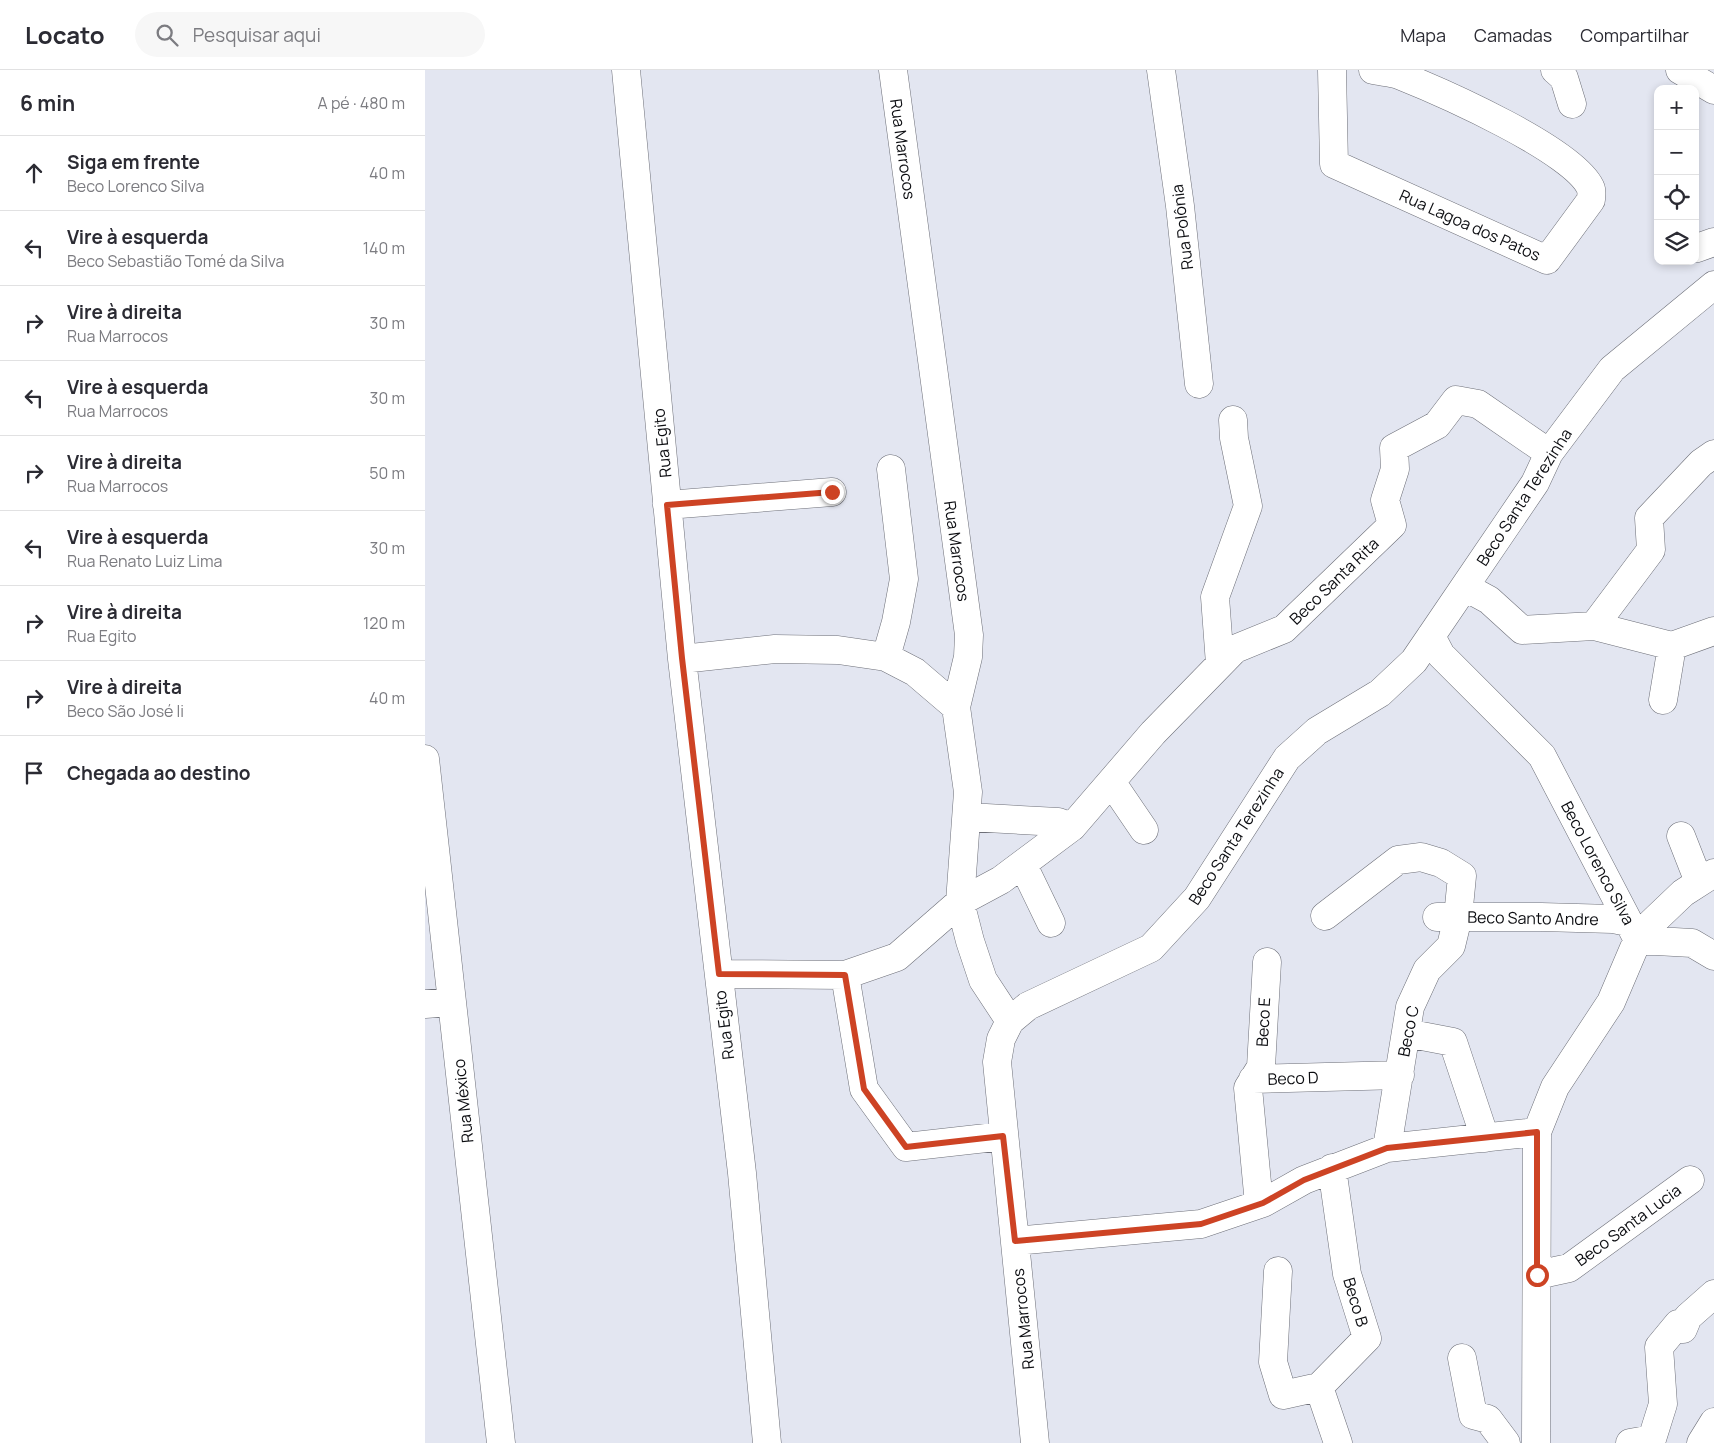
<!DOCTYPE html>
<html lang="pt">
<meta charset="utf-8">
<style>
:root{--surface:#fff;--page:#f7f7f7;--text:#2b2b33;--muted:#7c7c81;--line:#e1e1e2}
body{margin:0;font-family:Manrope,sans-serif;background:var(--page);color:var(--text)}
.controls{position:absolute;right:15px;top:15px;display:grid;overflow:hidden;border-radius:10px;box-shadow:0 2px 8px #0003}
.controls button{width:45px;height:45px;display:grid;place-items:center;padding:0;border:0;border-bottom:1px solid var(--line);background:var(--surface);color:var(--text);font:25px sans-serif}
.stop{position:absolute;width:15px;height:15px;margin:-11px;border:4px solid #cd4324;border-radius:50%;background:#fff}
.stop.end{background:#cd4324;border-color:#fff;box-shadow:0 1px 5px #0008}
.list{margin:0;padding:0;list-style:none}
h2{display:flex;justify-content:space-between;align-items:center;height:65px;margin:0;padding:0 20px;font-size:21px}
h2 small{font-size:16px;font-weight:400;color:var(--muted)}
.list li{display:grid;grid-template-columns:32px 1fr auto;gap:15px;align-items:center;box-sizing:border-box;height:75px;padding:0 20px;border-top:1px solid var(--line)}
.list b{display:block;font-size:19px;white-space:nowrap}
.list p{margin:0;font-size:16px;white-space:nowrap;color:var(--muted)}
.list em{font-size:16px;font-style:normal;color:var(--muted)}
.icon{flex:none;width:28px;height:28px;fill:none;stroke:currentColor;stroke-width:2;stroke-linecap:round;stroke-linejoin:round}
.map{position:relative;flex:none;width:1289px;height:1373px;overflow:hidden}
header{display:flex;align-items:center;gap:30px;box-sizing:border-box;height:70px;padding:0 25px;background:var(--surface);border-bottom:1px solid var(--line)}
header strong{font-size:24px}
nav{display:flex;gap:28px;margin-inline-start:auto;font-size:18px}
.search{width:350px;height:45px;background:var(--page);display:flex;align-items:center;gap:12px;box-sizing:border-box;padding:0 18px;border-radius:28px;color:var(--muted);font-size:19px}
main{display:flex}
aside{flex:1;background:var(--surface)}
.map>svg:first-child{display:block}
</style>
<header>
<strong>Locato</strong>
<div class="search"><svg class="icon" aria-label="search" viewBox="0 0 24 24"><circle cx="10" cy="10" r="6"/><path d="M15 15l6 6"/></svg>Pesquisar aqui</div>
<nav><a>Mapa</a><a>Camadas</a><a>Compartilhar</a></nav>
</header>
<main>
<aside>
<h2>6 min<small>A pé · 480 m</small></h2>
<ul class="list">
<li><svg class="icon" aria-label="ahead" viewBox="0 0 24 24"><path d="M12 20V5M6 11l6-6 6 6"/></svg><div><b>Siga em frente</b><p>Beco Lorenco Silva</p></div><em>40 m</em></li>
<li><svg class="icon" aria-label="left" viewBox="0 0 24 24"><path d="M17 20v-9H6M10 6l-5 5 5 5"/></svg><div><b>Vire à esquerda</b><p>Beco Sebastião Tomé da Silva</p></div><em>140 m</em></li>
<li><svg class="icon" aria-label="right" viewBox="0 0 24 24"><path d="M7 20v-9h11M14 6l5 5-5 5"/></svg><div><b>Vire à direita</b><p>Rua Marrocos</p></div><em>30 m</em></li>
<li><svg class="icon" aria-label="left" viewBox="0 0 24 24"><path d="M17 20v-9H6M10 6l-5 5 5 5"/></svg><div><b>Vire à esquerda</b><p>Rua Marrocos</p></div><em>30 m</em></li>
<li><svg class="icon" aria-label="right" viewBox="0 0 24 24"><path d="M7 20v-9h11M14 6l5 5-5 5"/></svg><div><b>Vire à direita</b><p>Rua Marrocos</p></div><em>50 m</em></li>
<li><svg class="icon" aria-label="left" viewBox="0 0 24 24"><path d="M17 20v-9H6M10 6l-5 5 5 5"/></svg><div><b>Vire à esquerda</b><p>Rua Renato Luiz Lima</p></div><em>30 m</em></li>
<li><svg class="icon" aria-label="right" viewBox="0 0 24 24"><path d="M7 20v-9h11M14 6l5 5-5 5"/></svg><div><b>Vire à direita</b><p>Rua Egito</p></div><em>120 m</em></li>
<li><svg class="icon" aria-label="right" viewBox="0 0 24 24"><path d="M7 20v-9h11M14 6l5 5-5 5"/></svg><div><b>Vire à direita</b><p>Beco São José Ii</p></div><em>40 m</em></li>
<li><svg class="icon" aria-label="arrive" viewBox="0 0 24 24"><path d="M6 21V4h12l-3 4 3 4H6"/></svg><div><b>Chegada ao destino</b></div></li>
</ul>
</aside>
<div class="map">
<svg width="1289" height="1373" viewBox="0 0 1289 1373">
<rect width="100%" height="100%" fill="#e3e6f1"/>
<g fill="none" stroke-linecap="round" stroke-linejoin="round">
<g stroke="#6d6f78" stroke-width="29">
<path id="minor" d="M201 0 257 589 317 1103 342 1373
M468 0 544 565 543 587 531 637 543 722 535 832 545 871 558 910 585 951
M736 0 755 136 774 314
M907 0 909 94 1122 190 1166 130C1166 127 1167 122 1166 119 1152 81 1014 21 974 5 966 2 956 2 948 0
M1130 0 1139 8 1147 34
M1255 0 1289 20
M1272 178 1289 172
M242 435 407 422
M1040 517 1064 530 1097 560 1169 556 1247 576 1289 561
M1169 556 1226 480 1224 448 1276 393 1289 384
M1006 566 1016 585 1117 686 1213 870
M461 587 471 552 479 509 466 399
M257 589 350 579 413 580 461 587 490 602 531 637
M795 594 790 527 823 436 809 368 808 350
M1238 630 1247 576
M0 689 76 1373
M687 713 719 760
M543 747 633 752 647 757
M1256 766 1274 812
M598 795 626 853
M900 846 973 790 996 787 1016 793 1037 806 1033 847 1026 876 1002 900 985 937 962 1078
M1012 847H1116L1188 849 1203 852
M1213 870 1267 873 1289 886
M294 904 420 905 472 887 535 832 576 810 647 757 728 663 810 579 859 559 967 455 960 430 970 399 969 378 1012 355 1031 330 1053 334 1124 383
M420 905 439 1019 481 1077 579 1066
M0 934 27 932
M981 963 1028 972 1060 1068
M828 1009 975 1005
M834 1134 823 1018 836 997 842 892
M590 1171 776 1154 838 1133 879 1110 962 1078 1112 1062
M853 1201 848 1292 858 1325 894 1317
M1112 1205 1144 1198 1265 1110
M1037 1288 1048 1345 1063 1349 1081 1373
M894 1317 942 1268 922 1204 907 1098
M894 1317 913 1373
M610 1373 572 992 576 969 585 951 603 936 726 878 772 828 862 688 892 661 955 623 989 591 1110 413 1124 383 1187 299 1289 215
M1111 1373 1112 1062 1130 1017 1186 932 1215 864 1258 823 1289 803
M1205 1373 1227 1369 1238 1334 1234 1277 1253 1254 1258 1259 1263 1247 1289 1224
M1276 1373 1289 1352"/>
</g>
<use href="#minor" stroke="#fff" stroke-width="28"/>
</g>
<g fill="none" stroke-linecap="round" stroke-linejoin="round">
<path stroke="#cd4324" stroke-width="6" d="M407 422 242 435 257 588 294 904 420 905 439 1019 481 1077 578 1066 590 1171 776 1154 838 1133 879 1110 962 1078 1112 1062V1205"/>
</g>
<g text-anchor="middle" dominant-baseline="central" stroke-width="5" stroke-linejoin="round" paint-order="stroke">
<g font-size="16" fill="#0c0d11" stroke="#fff">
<text transform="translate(478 79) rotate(82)">Rua Marrocos</text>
<text transform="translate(1045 155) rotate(24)">Rua Lagoa dos Patos</text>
<text transform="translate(757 157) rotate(-97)">Rua Polônia</text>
<text transform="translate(237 373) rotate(-96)">Rua Egito</text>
<text transform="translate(1099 427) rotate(-57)">Beco Santa Terezinha</text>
<text transform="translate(532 481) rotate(82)">Rua Marrocos</text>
<text transform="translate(909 511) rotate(-44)">Beco Santa Rita</text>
<text transform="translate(811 766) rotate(-57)">Beco Santa Terezinha</text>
<text transform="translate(1173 793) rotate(62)">Beco Lorenco Silva</text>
<text transform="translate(1108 848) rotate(1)">Beco Santo Andre</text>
<text transform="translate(838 952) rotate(-87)">Beco E</text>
<text transform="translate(299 955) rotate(-97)">Rua Egito</text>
<text transform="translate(983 961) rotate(-79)">Beco C</text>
<text transform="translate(868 1008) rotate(-2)">Beco D</text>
<text transform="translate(38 1031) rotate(-96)">Rua México</text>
<text transform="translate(1203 1155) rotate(-36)">Beco Santa Lucia</text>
<text transform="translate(931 1232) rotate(73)">Beco B</text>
<text transform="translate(598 1249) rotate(-96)">Rua Marrocos</text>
</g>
</g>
</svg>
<div class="controls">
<button>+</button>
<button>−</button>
<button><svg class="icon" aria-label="locate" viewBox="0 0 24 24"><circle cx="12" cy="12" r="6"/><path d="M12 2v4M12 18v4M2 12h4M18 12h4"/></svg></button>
<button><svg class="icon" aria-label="layers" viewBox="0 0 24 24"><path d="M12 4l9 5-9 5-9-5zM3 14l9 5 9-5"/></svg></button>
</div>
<div class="stop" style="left:1112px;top:1205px"></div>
<div class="stop end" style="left:407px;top:422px"></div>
</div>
</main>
